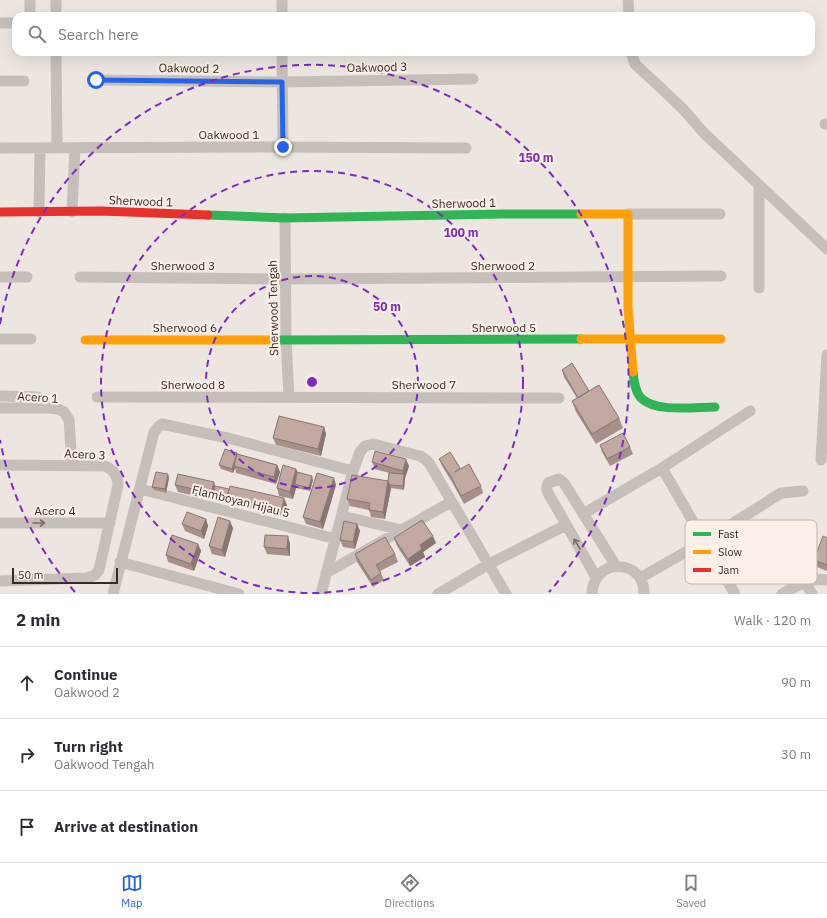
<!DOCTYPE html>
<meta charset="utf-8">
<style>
:root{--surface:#fff;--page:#f7f7f7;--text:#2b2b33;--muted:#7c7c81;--line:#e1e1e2;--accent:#2563eb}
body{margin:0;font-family:"IBM Plex Sans",sans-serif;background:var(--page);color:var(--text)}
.scale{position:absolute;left:12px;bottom:10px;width:106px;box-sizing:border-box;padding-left:4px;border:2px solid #372b27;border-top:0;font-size:11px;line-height:14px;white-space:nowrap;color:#372b27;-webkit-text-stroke:3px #faf0e7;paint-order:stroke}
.stop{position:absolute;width:12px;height:12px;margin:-9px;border:3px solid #2563eb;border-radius:50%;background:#fff}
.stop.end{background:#2563eb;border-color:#fff;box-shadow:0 1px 4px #0008}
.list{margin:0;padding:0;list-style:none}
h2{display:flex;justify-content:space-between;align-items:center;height:52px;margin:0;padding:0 16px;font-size:17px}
h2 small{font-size:13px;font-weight:400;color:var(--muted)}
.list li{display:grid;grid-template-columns:26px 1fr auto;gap:12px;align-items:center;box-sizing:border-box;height:72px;padding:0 16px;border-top:1px solid var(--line)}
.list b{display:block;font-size:15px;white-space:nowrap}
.list p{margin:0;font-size:13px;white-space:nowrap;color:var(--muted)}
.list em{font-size:13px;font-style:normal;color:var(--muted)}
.icon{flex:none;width:22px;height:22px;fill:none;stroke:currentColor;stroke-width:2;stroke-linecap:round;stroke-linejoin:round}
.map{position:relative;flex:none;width:827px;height:594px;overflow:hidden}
.search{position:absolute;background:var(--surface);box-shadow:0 4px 16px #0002;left:12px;right:12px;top:12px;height:44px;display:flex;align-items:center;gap:10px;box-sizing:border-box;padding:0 14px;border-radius:12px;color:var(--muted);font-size:15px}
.sheet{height:268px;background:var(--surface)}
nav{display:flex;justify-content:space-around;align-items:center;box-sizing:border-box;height:56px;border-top:1px solid var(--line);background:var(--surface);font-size:11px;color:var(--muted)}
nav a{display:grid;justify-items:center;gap:2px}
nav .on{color:var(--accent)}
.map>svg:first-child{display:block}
</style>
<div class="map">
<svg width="827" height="594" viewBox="0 0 827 594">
<rect width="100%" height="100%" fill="#ede6e0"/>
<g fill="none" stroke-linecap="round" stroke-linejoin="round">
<path stroke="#c6beb9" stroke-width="11" d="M56 0V16
M628 0 629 16
M29 16 30 14V0
M282 16V0
M0 23H16
M56 52 57 148
M282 52 283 147
M631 52 635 64 662 89 684 110 703 132 827 249
M96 80 282 82 473 79
M0 81H24
M825 124H827
M0 148 283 147 466 148
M759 185V288
M39 212 40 148
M72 212 75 148
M628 214H720
M285 218 286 339 289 397
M0 277H27
M80 277 285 279 721 276
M0 339H31
M0 396 38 397
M97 397 559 398
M0 408H48L58 409 64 412 69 420 72 465
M821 460 827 355
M0 465 105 466C114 470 117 475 118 485L99 570 95 575 87 578 0 581
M662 468 735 594
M140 489 336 539
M583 514 662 468 750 411
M342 516 402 530
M0 523H110
M120 562 239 594
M326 573 451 502
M596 577 547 491V487L548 483 559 479 564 483 616 566
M640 578 705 541 781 493 803 491
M804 581 812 594
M113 594 154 432 158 427 162 424 232 439 353 471
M321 594 353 471 360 452 365 446 373 444 420 456 425 459 429 463 506 594
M438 594 489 564 566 525
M592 594C593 557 645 558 644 594
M782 594C797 586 809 577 827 580"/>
<path stroke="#30b455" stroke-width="9" d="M208 215 285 218 503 214H581
M272 340 581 339
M633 372C634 381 635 392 641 398 656 413 695 407 715 407"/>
<path stroke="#ff9f0a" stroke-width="9" d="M581 214H628V308L633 372
M581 339H721
M85 340H272"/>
<path stroke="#e5322d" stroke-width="9" d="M0 212 101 211 208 215"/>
</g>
<path fill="#a6908a" d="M562 370 589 391 619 418 623 428 596 444 576 412 572 401 577 398 564 377Z
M324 427 326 434 321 456 276 445 273 438Z
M600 445 630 447 633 454 610 466 602 452Z
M238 454 277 465 280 472 276 484 236 473 235 468 233 473 221 469 219 465Z
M439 459 460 469 481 486 483 493 464 504 452 482 442 466Z
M372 462 409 466 405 478 404 490 391 488 385 519 371 517 369 510 350 506 347 499 388 481 389 473 375 469Z
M296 469 297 472 313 480 310 491 296 488 293 499 279 496 277 488Z
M169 478 166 493 154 490 152 487Z
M175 485 215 486 287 505 284 516 178 492Z
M336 485 323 529 306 524 303 517Z
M206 519 208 526 204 539 185 531 182 524Z
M357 524 360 531 355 549 343 547 340 540Z
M233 528 225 557 212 554 209 546Z
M394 538 436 543 423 552 425 557 410 566 397 546Z
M827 538V571L817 567 814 560Z
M198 544 201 551 194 571 168 562 166 555Z
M290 544V556L267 554 264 547Z
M355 554H395L398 562 380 571 384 580 373 587 357 562Z"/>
<path fill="#877671" d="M324 427 326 434 321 456 318 449Z
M237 453 238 457 234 466 235 468 233 473 232 469Z
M406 459 409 466 405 478 404 490 403 486 404 474 403 471Z
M277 465 280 472 276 484 274 477Z
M296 469 299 476 295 484 296 488 293 499 290 492Z
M168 474 169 478 166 493 165 489Z
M312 476 313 480 310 491 309 488Z
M334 478 336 485 323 529 320 522Z
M388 481 391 488 385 519 383 512Z
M214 482 216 489 212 497 211 493Z
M284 498 287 505 284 516 282 509Z
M206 519 208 526 204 539 201 531Z
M230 521 233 528 225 557 222 550Z
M357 524 360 531 355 549 353 542Z
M288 536 290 544V556L287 549Z
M433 536 436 543 423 552 425 557 410 566 408 559 420 545Z
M198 544 201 551 194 571 191 564Z"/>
<path fill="#c1a8a1" stroke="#877671" d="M572 363 589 391 578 398 562 370Z
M599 385 619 418 592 434 572 401Z
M279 416 324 427 318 449 273 438Z
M623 433 630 447 607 459 600 445Z
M225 449 237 453 232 469 219 465Z
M375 451 406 459 403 471 372 462Z
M450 452 460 468 455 472 469 464 481 486 461 496 450 475 439 459Z
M237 454 277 465 274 477 234 466Z
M283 465 296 469 290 492 277 488Z
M156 472 168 474 165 489 152 487Z
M297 472 312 476 309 488 295 484Z
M317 473 334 478 320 522 303 517Z
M389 473 404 474 403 486 390 485 388 481Z
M178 474 214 482 211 493 175 485Z
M352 475 388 481 383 512 369 510 370 503 347 499Z
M215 486 229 489 227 497 228 501 212 497Z
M230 486 284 498 282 509 227 497Z
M187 512 206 519 201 531 182 524Z
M218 517 230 521 222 550 209 546Z
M422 520 433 536 420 545 422 549 408 559 394 538Z
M344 521 357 524 353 542 340 540Z
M172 535 198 544 191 564 166 555Z
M265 535 288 536 287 549 264 547Z
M823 536 827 538V565L814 560Z
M385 537 395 554 376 565 381 573 371 580 355 554Z"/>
<defs><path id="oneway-shaft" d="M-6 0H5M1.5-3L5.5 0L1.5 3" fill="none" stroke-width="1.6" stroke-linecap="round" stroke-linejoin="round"/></defs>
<g stroke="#776d69">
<use href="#oneway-shaft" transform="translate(39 523)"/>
<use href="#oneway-shaft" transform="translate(577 544) rotate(-120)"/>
</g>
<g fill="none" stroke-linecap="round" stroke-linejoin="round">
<path stroke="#2563eb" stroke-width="5" d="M96 80 282 82 283 147"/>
</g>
<g fill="none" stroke="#7b2cbf" stroke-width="2" stroke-dasharray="7 5">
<circle cx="312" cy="382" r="106"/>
<circle cx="312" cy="382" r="211"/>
<path d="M75 592A317 317 0 0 1 0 440M0 324A317 317 0 1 1 549 592"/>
</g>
<g text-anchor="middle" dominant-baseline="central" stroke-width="4" stroke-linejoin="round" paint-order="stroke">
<g font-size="12" fill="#372b27" stroke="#faf0e7">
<text transform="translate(377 67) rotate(-1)">Oakwood 3</text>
<text transform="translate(189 68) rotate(1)">Oakwood 2</text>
<text x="229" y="134">Oakwood 1</text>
<text transform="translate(141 201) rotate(2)">Sherwood 1</text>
<text transform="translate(464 203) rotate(-1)">Sherwood 1</text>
<text x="183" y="265">Sherwood 3</text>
<text x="503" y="265">Sherwood 2</text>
<text transform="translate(273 308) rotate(-91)">Sherwood Tengah</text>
<text x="185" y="327">Sherwood 6</text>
<text x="504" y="327">Sherwood 5</text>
<text x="193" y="384">Sherwood 8</text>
<text x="424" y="384">Sherwood 7</text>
<text transform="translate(38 397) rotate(4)">Acero 1</text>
<text transform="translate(85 454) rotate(3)">Acero 3</text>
<text transform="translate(241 501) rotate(14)">Flamboyan Hijau 5</text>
<text x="55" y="510">Acero 4</text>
</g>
</g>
<rect x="685" y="520" width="132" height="64" rx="6" fill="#faf0e7" stroke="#c0b5ad" stroke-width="1"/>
<rect x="693" y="532" width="18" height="4" fill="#30b455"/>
<rect x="693" y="550" width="18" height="4" fill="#ff9f0a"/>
<rect x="693" y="568" width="18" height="4" fill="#e5322d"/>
<g font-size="11" fill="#372b27">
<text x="718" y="538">Fast</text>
<text x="718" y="556">Slow</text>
<text x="718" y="574">Jam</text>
</g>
<circle cx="312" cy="382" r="6" fill="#7b2cbf" stroke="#faf0e7" stroke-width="2"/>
<g font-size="12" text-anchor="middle" font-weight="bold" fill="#7b2cbf" stroke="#faf0e7" stroke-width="4" stroke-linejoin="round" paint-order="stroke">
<text x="536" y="162">150 m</text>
<text x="461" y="237">100 m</text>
<text x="387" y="311">50 m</text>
</g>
</svg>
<div class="scale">50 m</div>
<div class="stop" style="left:96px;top:80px"></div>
<div class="stop end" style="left:283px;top:147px"></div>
<div class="search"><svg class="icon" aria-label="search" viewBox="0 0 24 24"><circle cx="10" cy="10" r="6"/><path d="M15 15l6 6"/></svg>Search here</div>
</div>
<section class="sheet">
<h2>2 min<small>Walk · 120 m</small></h2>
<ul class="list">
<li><svg class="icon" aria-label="ahead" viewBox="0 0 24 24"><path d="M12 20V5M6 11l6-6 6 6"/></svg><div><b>Continue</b><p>Oakwood 2</p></div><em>90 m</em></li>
<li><svg class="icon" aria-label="right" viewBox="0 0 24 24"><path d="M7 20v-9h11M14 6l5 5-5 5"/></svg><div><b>Turn right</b><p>Oakwood Tengah</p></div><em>30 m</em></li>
<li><svg class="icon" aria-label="arrive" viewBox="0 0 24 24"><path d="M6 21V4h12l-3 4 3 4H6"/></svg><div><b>Arrive at destination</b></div></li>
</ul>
</section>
<nav>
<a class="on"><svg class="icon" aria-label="map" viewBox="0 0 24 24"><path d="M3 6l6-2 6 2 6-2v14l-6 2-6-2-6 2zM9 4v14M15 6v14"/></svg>Map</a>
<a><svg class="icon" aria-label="directions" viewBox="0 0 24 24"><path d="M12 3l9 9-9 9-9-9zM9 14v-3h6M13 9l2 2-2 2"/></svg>Directions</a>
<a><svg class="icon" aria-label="saved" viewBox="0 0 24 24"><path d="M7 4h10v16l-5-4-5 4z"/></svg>Saved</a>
</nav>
